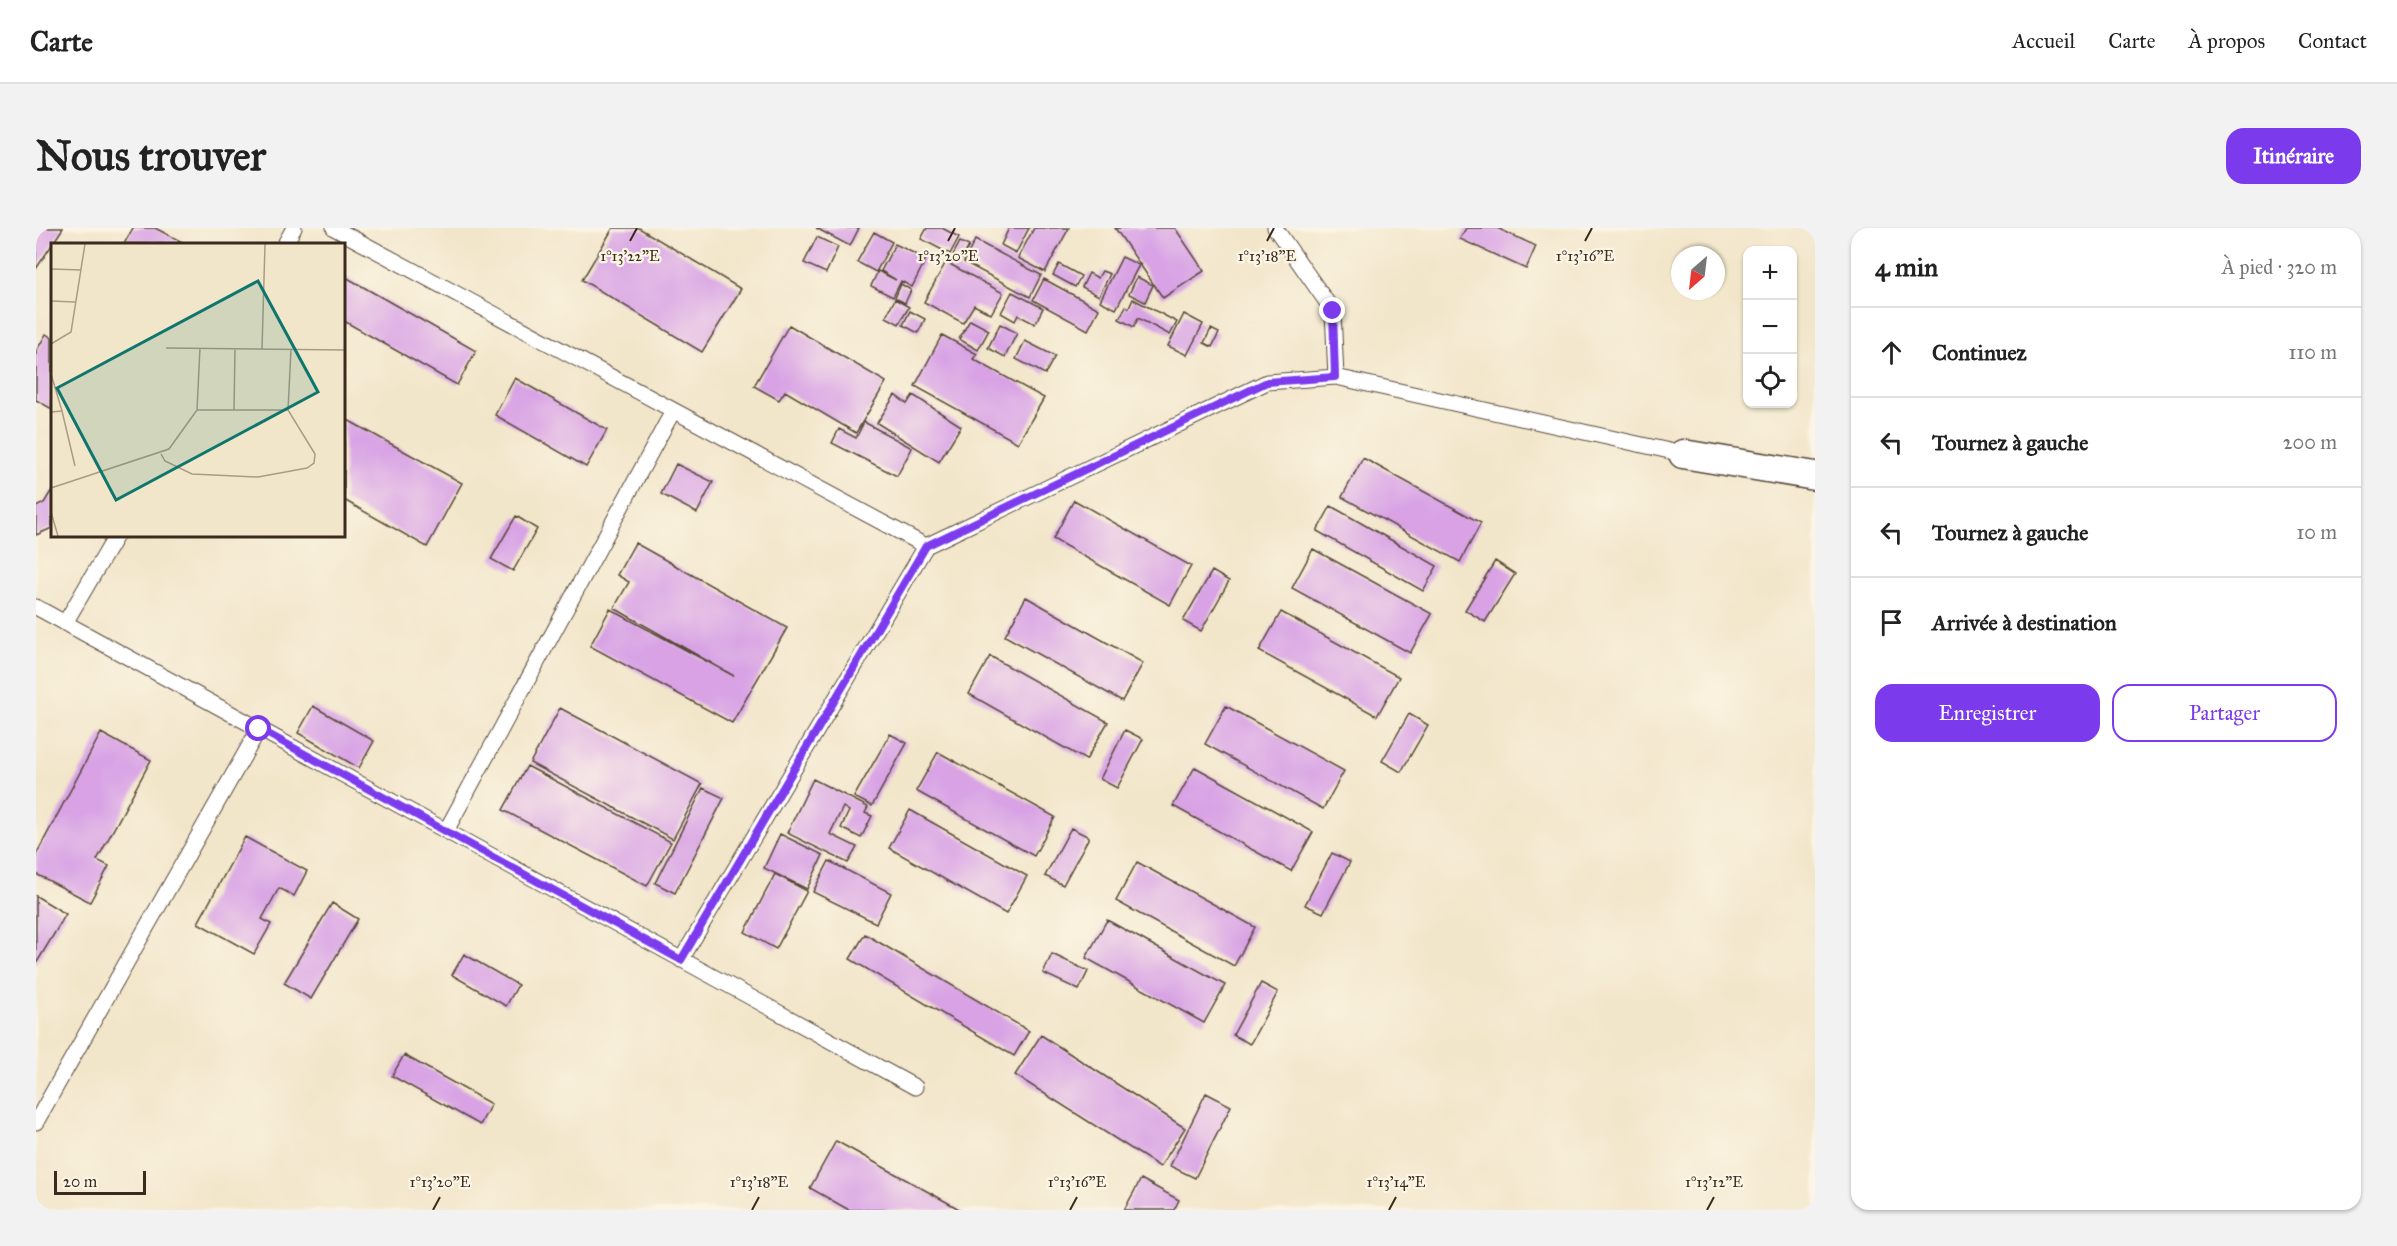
<!DOCTYPE html>
<html lang="fr">
<meta charset="utf-8">
<style>
:root{--surface:#fff;--page:#f2f2f2;--text:#222;--muted:#767676;--line:#e0e0e0;--accent:#7c3aed}
body{margin:0;font-family:"IM FELL Great Primer",serif;background:var(--page);color:var(--text)}
.controls{position:absolute;right:18px;top:18px;display:grid;overflow:hidden;border-radius:12px;box-shadow:0 2px 4px #0004}
.controls button{width:54px;height:54px;display:grid;place-items:center;padding:0;border:0;border-bottom:2px solid var(--line);background:var(--surface);color:var(--text);font:30px sans-serif}
.compass{position:absolute;left:1635px;top:18px;width:54px;height:54px;border-radius:50%;background:var(--surface);box-shadow:0 2px 4px #0004;rotate:208deg}
.scale{position:absolute;left:18px;bottom:15px;width:92px;box-sizing:border-box;padding-left:6px;border:3px solid #3b2a1e;border-top:0;font-size:16px;line-height:21px;white-space:nowrap;color:#3b2a1e;-webkit-text-stroke:4px #fcf5e5;paint-order:stroke}
.stop{position:absolute;width:18px;height:18px;margin:-14px;border:4px solid #7c3aed;border-radius:50%;background:#fff}
.stop.end{background:#7c3aed;border-color:#fff;box-shadow:0 2px 6px #0008}
.list{margin:0;padding:0;list-style:none}
h2{display:flex;justify-content:space-between;align-items:center;height:78px;margin:0;padding:0 24px;font-size:26px}
h2 small{font-size:20px;font-weight:400;color:var(--muted)}
.list li{display:grid;grid-template-columns:39px 1fr auto;gap:18px;align-items:center;box-sizing:border-box;height:90px;padding:0 24px;border-top:2px solid var(--line)}
.list b{display:block;font-size:22px;white-space:nowrap}
.list em{font-size:20px;font-style:normal;color:var(--muted)}
.actions{display:flex;gap:12px;padding:18px 24px}
.actions a{flex:1;padding:14px 0;border:2px solid var(--accent);border-radius:18px;text-align:center;font-size:21px;color:var(--accent)}
.actions .main{background:var(--accent);color:#fff}
.icon{flex:none;width:33px;height:33px;fill:none;stroke:currentColor;stroke-width:2;stroke-linecap:round;stroke-linejoin:round}
.map{position:relative;flex:none;width:1779px;height:982px;overflow:hidden;border-radius:18px}
header{display:flex;align-items:center;gap:36px;box-sizing:border-box;height:84px;padding:0 30px;background:var(--surface);border-bottom:2px solid var(--line)}
header strong{font-size:28px}
nav{display:flex;gap:33px;margin-inline-start:auto;font-size:21px}
.intro{display:flex;align-items:center;justify-content:space-between;box-sizing:border-box;height:144px;padding:0 36px}
h1{margin:0;font-size:42px}
.button{padding:15px 27px;border-radius:18px;background:var(--accent);color:#fff;font-size:21px;font-weight:700}
main{display:flex;gap:36px;padding:0 36px}
aside{flex:1;background:var(--surface);border-radius:18px;box-shadow:0 2px 4px #0004}
.map>svg:first-child{display:block}
</style>
<header>
<strong>Carte</strong>
<nav><a>Accueil</a><a>Carte</a><a>À propos</a><a>Contact</a></nav>
</header>
<div class="intro"><h1>Nous trouver</h1><a class="button">Itinéraire</a></div>
<main>
<div class="map">
<svg width="1779" height="982" viewBox="0 0 1779 982">
<rect width="100%" height="100%" fill="#fcf5e5"/>
<filter id="ink" filterUnits="userSpaceOnUse"><feTurbulence type="fractalNoise" baseFrequency=".0167" numOctaves="2"/><feDisplacementMap in="SourceGraphic" scale="12" xChannelSelector="R" yChannelSelector="G"/><feConvolveMatrix kernelMatrix="1 2 1 2 8 2 1 2 1" color-interpolation-filters="sRGB"/></filter>
<filter id="wash" filterUnits="userSpaceOnUse"><feTurbulence type="fractalNoise" baseFrequency=".008" numOctaves="4" result="noise"/><feDisplacementMap in="SourceGraphic" scale="24" xChannelSelector="R" yChannelSelector="G"/><feGaussianBlur stdDeviation="1.35" result="paint"/><feColorMatrix in="noise" values="0 0 0 0 0 0 0 0 0 0 0 0 0 0 0 0 0 1.4 0 .05"/><feComposite in="paint" operator="in"/></filter>
<g filter="url(#wash)">
<rect width="100%" height="100%" fill="#f2e6ca"/>
<g id="blocks">
<path fill="#d8a2e5" d="M0 0H27L0 41Z
M97 0H119L150 16H88Z
M577 0H603L705 61 666 124 546 52Z
M780 0H823L814 18Z
M891 0H906L923 9 914 26 885 11Z
M973 0H993L980 25 965 17Z
M998 0H1033L1009 44 982 30Z
M1079 0H1139L1168 43 1127 70Z
M1430 0H1461L1500 18 1490 41 1424 11Z
M838 4 856 14 840 44 821 34Z
M781 9 802 19 790 45 768 35Z
M939 12 1005 47 994 69 928 34Z
M924 14 933 18 926 31 917 27Z
M859 16 890 31 876 59 865 53 857 69 835 58 842 43 860 52 845 43Z
M1086 29 1103 37 1080 81 1064 73Z
M910 34 967 65 955 86 938 77 927 95 888 74Z
M1023 36 1045 48 1039 59 1017 47Z
M1066 43 1074 46 1063 68 1046 59 1053 45 1062 50Z
M308 48 440 123 421 157 308 93Z
M1101 49 1117 57 1109 74 1093 66Z
M1008 51 1063 81 1052 102 997 72Z
M865 56 875 62 869 75 859 70Z
M976 64 1007 80 999 96 982 87 979 93 965 85Z
M859 71 873 79 863 96 850 89Z
M1097 71 1141 94 1134 107 1102 90 1098 99 1083 91 1090 78 1093 80Z
M874 83 889 91 882 105 867 97Z
M1148 86 1167 96 1151 127 1132 118Z
M934 92 953 102 942 122 923 111Z
M964 96 981 105 969 129 952 120Z
M753 97 850 154 820 205 749 163 743 172 718 158Z
M1175 101 1183 105 1176 119 1168 115Z
M10 106 16 110V181L0 172V124Z
M906 107 941 126 937 131 1008 170 982 215 879 158Z
M989 113 1019 128 1009 146 980 131Z
M479 150 571 202 550 239 459 187Z
M859 167 871 176 877 167 925 198 903 234 841 195Z
M308 190 426 255 391 319 308 272Z
M828 194 876 220 861 248 796 215 803 201 820 210Z
M1327 230 1445 295 1424 334 1306 269Z
M640 236 677 254 661 285 625 266Z
M16 262V300L0 307V279L8 275Z
M1038 272 1155 338 1134 377 1017 311Z
M1295 278 1401 338 1387 363 1281 303Z
M480 288 501 301 477 343 455 331Z
M599 315 751 400 696 495 554 418 574 381 698 448 578 380 593 354 581 347Z
M1277 321 1396 386 1374 425 1256 360Z
M1459 333 1479 346 1449 394 1429 382Z
M1176 343 1193 353 1165 403 1147 393Z
M990 369 1107 435 1086 473 969 408Z
M1245 384 1363 449 1341 488 1223 423Z
M954 428 1072 494 1050 532 933 466Z
M277 478 338 513 323 540 262 505Z
M1190 478 1308 543 1287 581 1169 516Z
M524 480 666 556 637 611 494 535Z
M1373 486 1392 497 1365 544 1346 533Z
M1089 502 1107 511 1081 560 1064 551Z
M65 505 115 532 61 632 73 638 54 674 0 646V627Z
M854 506 871 515 836 578 818 569Z
M902 524 1019 589 998 628 880 563Z
M491 538 635 614 611 658 467 582Z
M1159 539 1277 604 1255 643 1137 578Z
M777 551 832 579 829 585 836 588 825 610 805 600 813 583 807 579 794 606 821 619 812 635 751 605Z
M667 560 688 570 639 665 619 655Z
M874 582 991 648 970 686 853 620Z
M1035 600 1053 609 1027 657 1009 648Z
M744 606 787 627 771 661 728 640Z
M209 609 271 643 258 668 243 660 226 691 235 696 218 726 162 695Z
M1296 625 1314 634 1287 685 1269 677Z
M793 633 855 665 840 695 777 664Z
M1101 634 1219 699 1198 738 1080 673Z
M739 646 771 663 740 721 709 704Z
M0 668 30 686 0 736Z
M296 675 322 691 275 771 248 755Z
M1071 692 1189 757 1168 795 1050 730Z
M829 706 993 803 978 828 814 731Z
M428 726 482 757 470 778 416 747Z
M1016 726 1052 743 1043 762 1007 745Z
M1225 755 1242 764 1214 816 1197 807Z
M1005 807 1149 900 1124 939 979 847Z
M368 827 455 876 444 897 356 848Z
M1170 865 1195 878 1159 950 1134 938Z
M800 913 925 982H813L774 960Z
M1105 951 1143 972 1138 982H1088Z"/>
</g>
</g>
<g filter="url(#ink)">
<use href="#blocks" fill-opacity="0" stroke="#564638" stroke-width="1.5"/>
<g fill="none" stroke-linecap="round" stroke-linejoin="round">
<g stroke="#564638" stroke-width="17">
<path id="lane" d="M298 0 890 318
M1239 0 1297 83 1300 149
M249 16 258 0
M0 379 879 859
M29 395 80 308
M410 603 637 183
M645 732 890 318 1231 154 1300 149 1647 226
M0 894 223 501"/>
</g>
<g stroke="#564638" stroke-width="31">
<path id="street" d="M1647 226 1779 248"/>
</g>
<use href="#lane" stroke="#fff" stroke-width="15"/>
<use href="#street" stroke="#fff" stroke-width="28"/>
</g>
</g>
<g fill="none" stroke-linecap="round" stroke-linejoin="round" filter="url(#ink)">
<path stroke="#7c3aed" stroke-width="8" d="M223 501 645 732 890 318 1231 154 1299 149 1297 83"/>
</g>
<path fill="none" stroke="#3b2a1e" stroke-width="2" d="M594 13 601 0M912 13 919 0M1231 13 1238 0M1549 13 1556 0M397 982 404 969M716 982 723 969M1034 982 1041 969M1353 982 1360 969M1671 982 1678 969"/>
<g transform="translate(15 15)">
<rect width="294" height="294" fill="#f2e6ca"/>
<path fill="none" stroke="#a99b85" stroke-width="1.5" d="M0 26 30 27M0 58 24 59M0 101 20 89 34 1M115 105 294 107M211 106 214 1M0 131 11 168 0 169M146 167H237M183 167 184 106M11 168 24 223M110 211 114 218 141 231 207 234 256 225 263 220 264 211 237 167 240 106M0 245 118 206 146 167 149 105M0 269 7 293"/>
<path fill="#0f766e" fill-opacity="0.15" stroke="#0f766e" stroke-width="3" d="M207 38 267 149 65 257 6 145Z"/>
<rect width="294" height="294" fill="none" stroke="#3b2a1e" stroke-width="3"/>
</g>
<g font-size="15" text-anchor="middle" fill="#3b2a1e" stroke="#fcf5e5" stroke-width="4.5" stroke-linejoin="round" paint-order="stroke">
<text x="594" y="33">1°13'22"E</text>
<text x="912" y="33">1°13'20"E</text>
<text x="1231" y="33">1°13'18"E</text>
<text x="1549" y="33">1°13'16"E</text>
<text x="404" y="959">1°13'20"E</text>
<text x="723" y="959">1°13'18"E</text>
<text x="1041" y="959">1°13'16"E</text>
<text x="1360" y="959">1°13'14"E</text>
<text x="1678" y="959">1°13'12"E</text>
</g>
</svg>
<div class="controls">
<button>+</button>
<button>−</button>
<button><svg class="icon" aria-label="locate" viewBox="0 0 24 24"><circle cx="12" cy="12" r="6"/><path d="M12 2v4M12 18v4M2 12h4M18 12h4"/></svg></button>
</div>
<svg class="compass" viewBox="-18 -18 36 36"><path d="M0-13l5 13h-10z" fill="#e53935"/><path d="M0 13l5-13h-10z" fill="#767676"/></svg>
<div class="scale">20 m</div>
<div class="stop" style="left:223px;top:501px"></div>
<div class="stop end" style="left:1297px;top:83px"></div>
</div>
<aside>
<h2>4 min<small>À pied · 320 m</small></h2>
<ul class="list">
<li><svg class="icon" aria-label="ahead" viewBox="0 0 24 24"><path d="M12 20V5M6 11l6-6 6 6"/></svg><div><b>Continuez</b></div><em>110 m</em></li>
<li><svg class="icon" aria-label="left" viewBox="0 0 24 24"><path d="M17 20v-9H6M10 6l-5 5 5 5"/></svg><div><b>Tournez à gauche</b></div><em>200 m</em></li>
<li><svg class="icon" aria-label="left" viewBox="0 0 24 24"><path d="M17 20v-9H6M10 6l-5 5 5 5"/></svg><div><b>Tournez à gauche</b></div><em>10 m</em></li>
<li><svg class="icon" aria-label="arrive" viewBox="0 0 24 24"><path d="M6 21V4h12l-3 4 3 4H6"/></svg><div><b>Arrivée à destination</b></div></li>
</ul>
<div class="actions"><a class="main">Enregistrer</a><a>Partager</a></div>
</aside>
</main>
